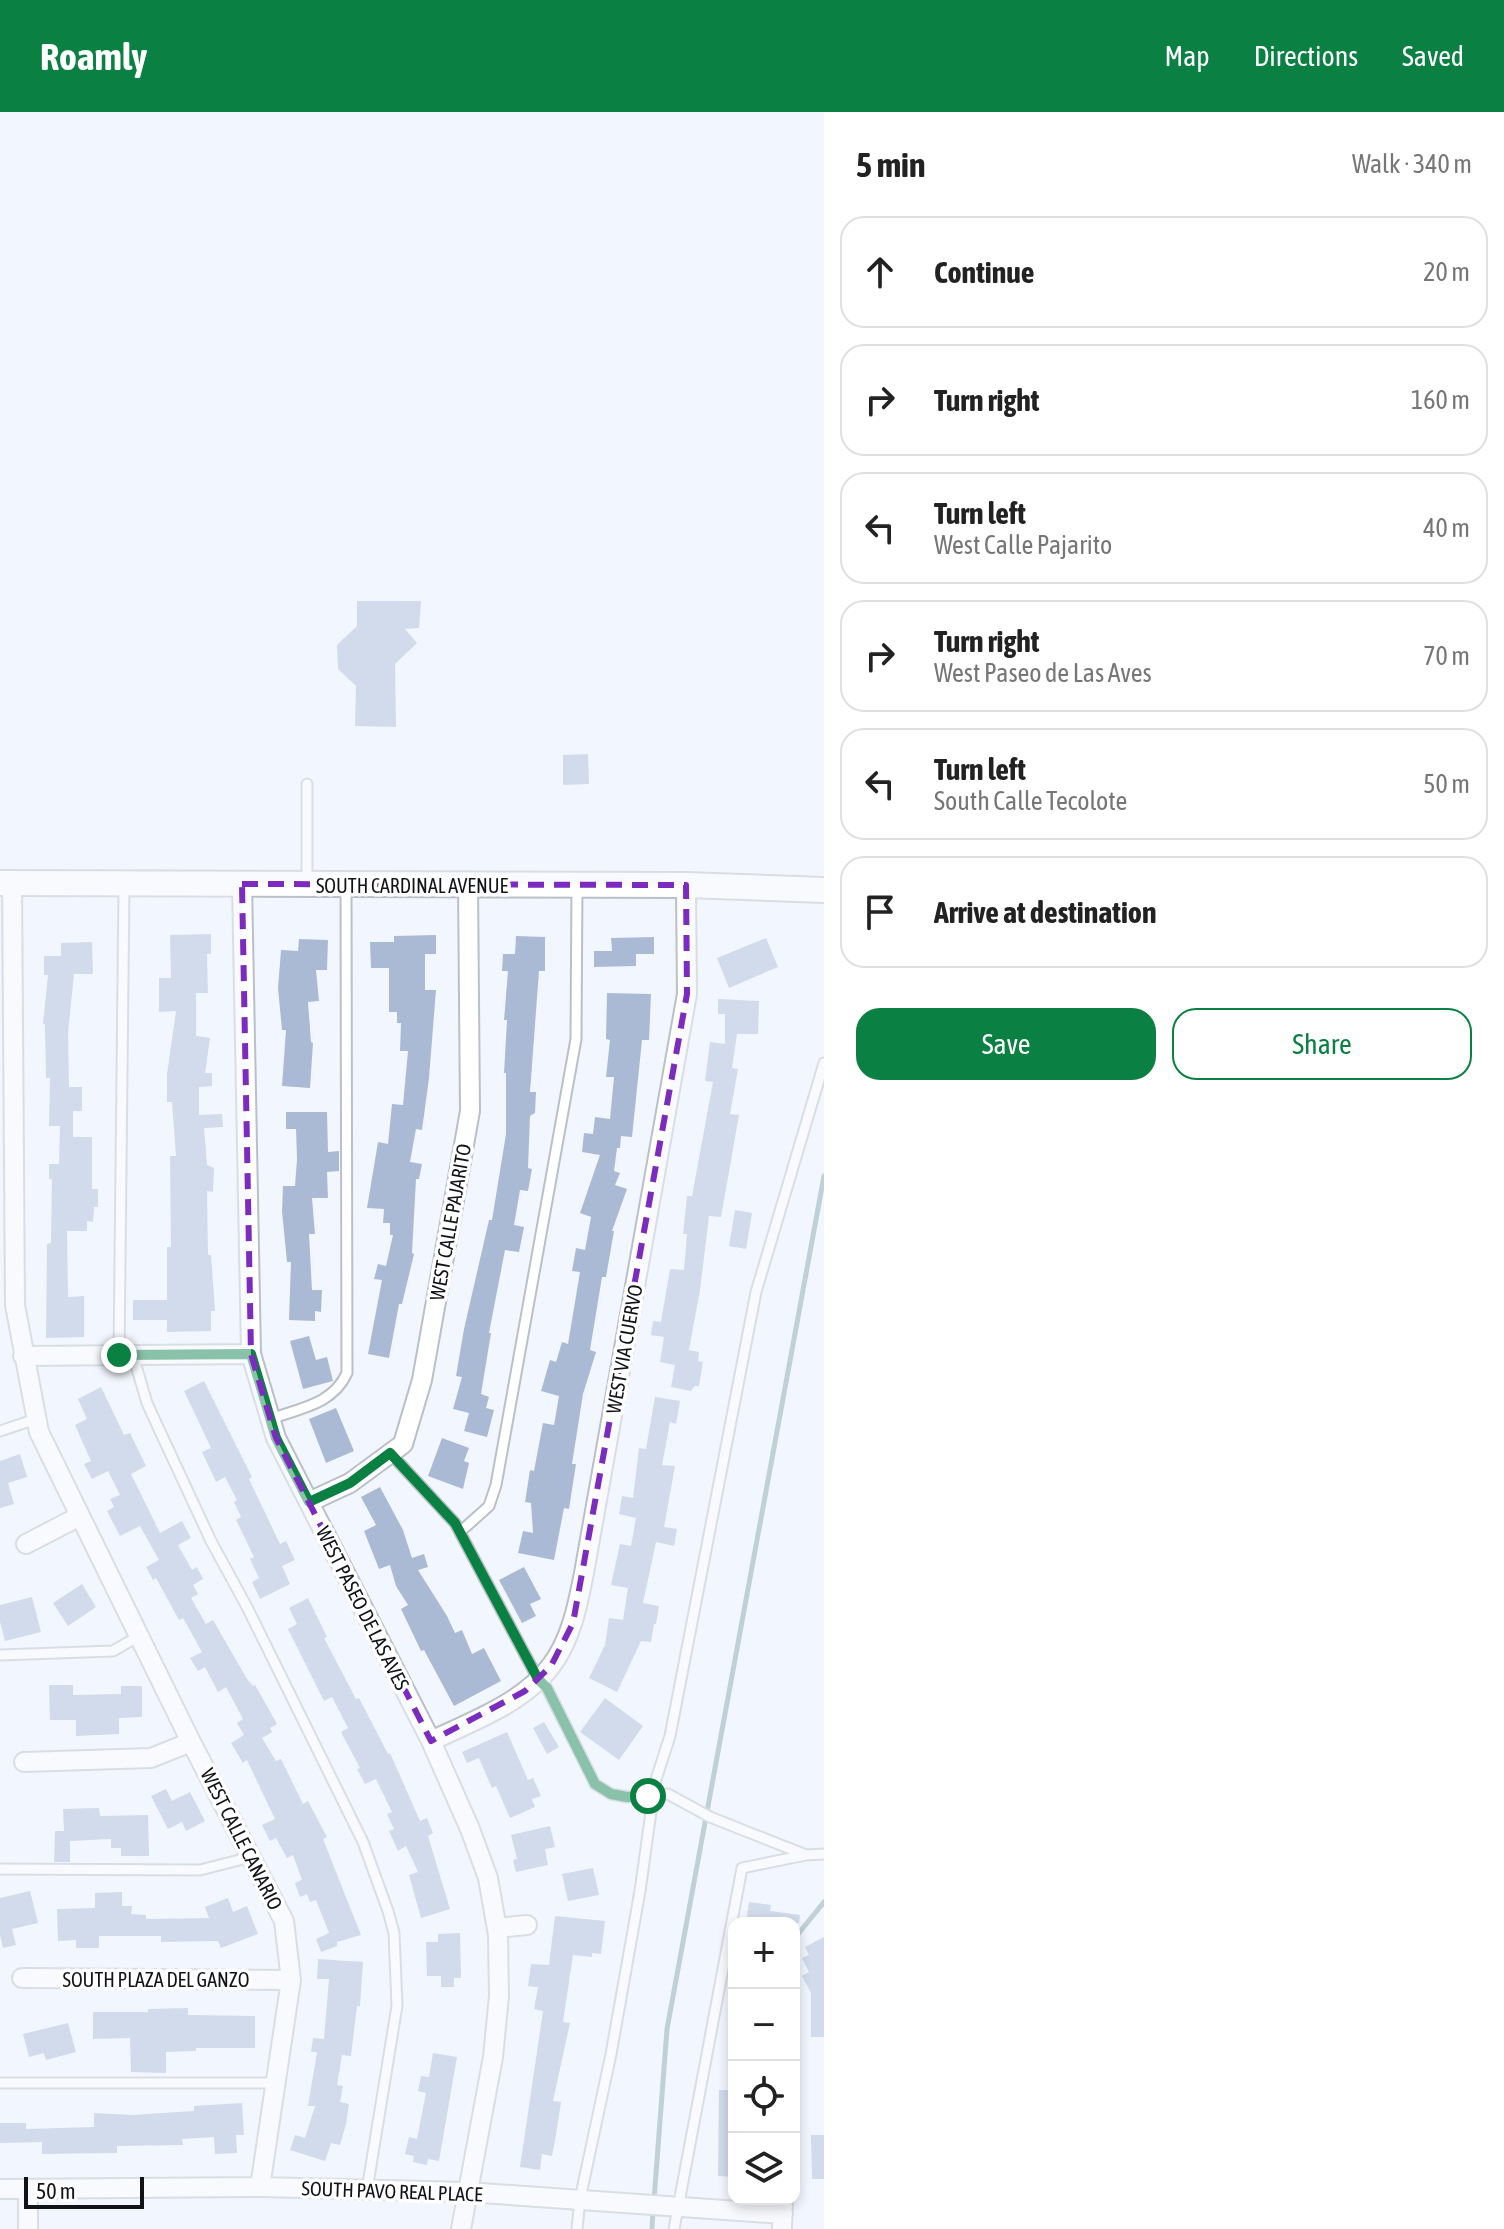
<!DOCTYPE html>
<meta charset="utf-8">
<style>
:root{--surface:#fff;--page:#f6f6f6;--text:#222;--muted:#767676;--line:#e0e0e0;--accent:#0b8043}
body{margin:0;font-family:"Asap Condensed",sans-serif;background:var(--page);color:var(--text)}
.controls{position:absolute;right:24px;bottom:24px;display:grid;overflow:hidden;border-radius:16px;box-shadow:0 4px 12px #0003}
.controls button{width:72px;height:72px;display:grid;place-items:center;padding:0;border:0;border-bottom:2px solid var(--line);background:var(--surface);color:var(--text);font:40px sans-serif}
.scale{position:absolute;left:24px;bottom:20px;width:120px;box-sizing:border-box;padding-left:8px;border:4px solid #121316;border-top:0;font-size:22px;line-height:28px;white-space:nowrap;color:#121316;-webkit-text-stroke:6px #fff;paint-order:stroke}
.stop{position:absolute;width:24px;height:24px;margin:-18px;border:6px solid #0b8043;border-radius:50%;background:#fff}
.stop.end{background:#0b8043;border-color:#fff;box-shadow:0 2px 8px #0008}
.list{margin:0;padding:0;list-style:none}
h2{display:flex;justify-content:space-between;align-items:center;height:104px;margin:0;padding:0 32px;font-size:34px}
h2 small{font-size:26px;font-weight:400;color:var(--muted)}
.list li{display:grid;grid-template-columns:52px 1fr auto;gap:24px;align-items:center;box-sizing:border-box;height:112px;margin:0 16px 16px;padding:0 16px;border:2px solid var(--line);border-radius:24px}
.list b{display:block;font-size:30px;white-space:nowrap}
.list p{margin:0;font-size:26px;white-space:nowrap;color:var(--muted)}
.list em{font-size:26px;font-style:normal;color:var(--muted)}
.actions{display:flex;gap:16px;padding:24px 32px}
.actions a{flex:1;padding:18px 0;border:2px solid var(--accent);border-radius:24px;text-align:center;font-size:28px;color:var(--accent)}
.actions .main{background:var(--accent);color:#fff}
.icon{flex:none;width:44px;height:44px;fill:none;stroke:currentColor;stroke-width:2;stroke-linecap:round;stroke-linejoin:round}
.map{position:relative;flex:none;width:824px;height:2117px;overflow:hidden}
header{display:flex;align-items:center;gap:48px;box-sizing:border-box;height:112px;padding:0 40px;background:var(--accent);color:#fff}
header strong{font-size:38px}
nav{display:flex;gap:44px;margin-inline-start:auto;font-size:28px}
main{display:flex}
aside{flex:1;background:var(--surface)}
.map>svg:first-child{display:block}
</style>
<header>
<strong>Roamly</strong>
<nav><a>Map</a><a>Directions</a><a>Saved</a></nav>
</header>
<main>
<div class="map">
<svg width="824" height="2117" viewBox="0 0 824 2117">
<rect width="100%" height="100%" fill="#f2f6fe"/>
<g fill="none" stroke-linecap="round" stroke-linejoin="round">
<path stroke="#82a5ac" stroke-width="5" d="M794 1827 824 1790
M654 2088 667 1917 824 1064
M652 2117 653 2098"/>
</g>
<path fill="#abbad4" d="M357 489H421L419 516 405 517 417 531 395 552 396 615 355 614 356 574 338 557 337 533 357 514Z
M588 642 589 672 563 673V643Z
M211 822V842H207L208 881H196V924L210 926 205 961H212V974L199 975V1003L222 1002 223 1015 204 1016 207 1053 214 1056 213 1080 207 1079 208 1143H211L215 1199H211V1219L167 1220V1208H133V1188H167V1135H171L170 1044H176L172 990H167V962L176 899 159 900V866H171L170 823Z
M436 823V842H425V878H436L429 966 422 1018 416 1017 410 1050 422 1052 419 1067H416L412 1141 414 1142 402 1192H399L389 1246 368 1242 382 1168 374 1167 378 1152 386 1154 393 1123H390V1111H383L384 1097 367 1096 378 1030 388 1032 392 992 403 993 408 939H400L401 911H397V900H389V856H371L370 830H394V824Z
M516 824 545 825V859H539L530 980H536L535 1001 530 1004 528 1056 532 1057 528 1079 520 1078 514 1113 524 1115 519 1140 505 1138 489 1221H491L481 1282 489 1285 486 1296 494 1298 487 1325 464 1319 469 1301 453 1297 462 1265 456 1264 464 1217 489 1108H492L506 1022V961H504L507 908H504L508 859H502L503 842H515Z
M654 825V842H636V854L594 855V839H612L611 826Z
M766 826 778 855 729 876 717 846Z
M299 827 328 828 327 858H316L319 889 308 890 311 930 313 931 310 976 282 974 286 918H282L278 876 281 838 298 839Z
M92 830 93 862H74L68 921 69 975H82V999H73V1025H92V1077H98V1095H94L93 1110 87 1109V1119H67L68 1185 84 1184V1225L46 1226 47 1132 51 1131 52 1067H49V1052H59L60 1014H49L50 966H46L45 912H43L48 863H44V844H61V831Z
M607 881 651 882 649 928H642L632 1025 621 1024 620 1036H617L614 1059 620 1061 615 1073 627 1077 612 1119H614L606 1165H602L590 1238 596 1240 583 1282 572 1352H576L569 1397 564 1396 554 1448 518 1441 523 1419 533 1421 531 1391 525 1390 530 1358 534 1359 543 1311 554 1313 559 1284 541 1279 550 1248 556 1250 562 1230 568 1232 580 1160 572 1159 576 1136 585 1138 591 1105 580 1101 600 1043 582 1040 584 1021 593 1022 595 1005 610 1007 614 965H606L610 928 606 927Z
M718 887 759 889 758 922H737L732 956 738 957 730 1002 739 1003 721 1105 709 1104 700 1178 689 1238 699 1240 698 1249 703 1250 699 1274H695L691 1279 671 1275 675 1253 660 1250 664 1225 651 1223 653 1209 661 1210 670 1157 684 1158 687 1122H683L687 1084H692L713 970 705 969 710 930 725 932V902H718Z
M286 1000H327L328 1040 339 1039V1059L327 1060 328 1086H312L315 1122H309L312 1178H322L321 1200 315 1199V1209L289 1208 291 1150H287L282 1099 283 1074H295L297 1047 296 1017H286Z
M735 1098 752 1101 746 1137 729 1134Z
M309 1224 316 1248 327 1245 333 1269 303 1277 290 1229Z
M204 1269 252 1365 249 1367 280 1432 286 1429 295 1448 282 1454 290 1472 260 1487 252 1470 259 1466 250 1447 254 1445 236 1408 241 1405 234 1390 237 1388 225 1365 216 1370 202 1340 211 1336 184 1279Z
M101 1275 124 1323 130 1321 146 1354 131 1362 160 1421 182 1409 191 1426 178 1433 192 1458 197 1455 203 1467 193 1473 198 1482 191 1486 206 1512 213 1508 247 1567 253 1574 255 1573 277 1612 270 1616 272 1620 262 1626 276 1649 281 1647 303 1692 308 1689 327 1725 323 1727 361 1823 337 1830V1834L321 1840 316 1827 329 1821 316 1788 310 1790 307 1782 300 1785 295 1771 302 1768 293 1743 287 1746 276 1726 270 1729 262 1713 275 1707 247 1648 243 1651 231 1631 244 1623 237 1611 243 1607 226 1575 218 1580 205 1555 198 1559 190 1546 202 1540 183 1506 179 1508 156 1466 153 1468 146 1455 159 1448 140 1414 120 1424 107 1399 114 1395 110 1387 120 1383 108 1359 92 1367 84 1352 91 1349 75 1313 87 1307 78 1287Z
M655 1285 680 1289 676 1312 670 1310 662 1353 675 1354 664 1415 677 1417 674 1434 656 1430 643 1491 659 1494 656 1512H654L651 1530 641 1529 617 1580 589 1566 605 1533 609 1506 623 1508 628 1476 611 1473 620 1432 631 1434 636 1406 619 1402 622 1384 633 1386 639 1336 646 1337Z
M336 1296 354 1339 326 1351 309 1307Z
M442 1326 469 1336 464 1349 469 1351 463 1377 428 1364Z
M20 1342 27 1365 8 1371 14 1392 0 1396V1349Z
M380 1375 403 1418 412 1446 424 1442 428 1455 418 1458 447 1504 455 1521 462 1518 472 1542 484 1536 501 1569 454 1594 424 1538 421 1539 401 1497 408 1493 396 1474 390 1453 379 1457 364 1419 376 1413 361 1385Z
M524 1455 541 1487 530 1492 536 1504 522 1511 499 1468Z
M82 1472 96 1495 68 1514 53 1491Z
M32 1485 41 1520 5 1529 0 1510V1493Z
M308 1486 327 1525 324 1526 356 1587 359 1586 388 1642 390 1641 420 1709 427 1706 433 1721 428 1724 450 1797 421 1806 409 1763 418 1760 406 1734 398 1739 389 1719 394 1717 387 1702 392 1700 376 1667 365 1672 357 1657 360 1656 341 1620 348 1616 332 1585 324 1589 288 1517 297 1512 289 1496Z
M49 1573H73V1583L121 1582V1574H142V1605L119 1606V1622L76 1624V1608H50Z
M605 1586 643 1614 619 1648 580 1620Z
M544 1610 559 1635 547 1642 533 1616Z
M507 1620 528 1668 533 1666 541 1684 532 1687 535 1695 510 1706 496 1674 492 1676 479 1646 467 1651 462 1640Z
M166 1677 172 1689 190 1680 205 1709 186 1719 182 1710 168 1717 151 1684Z
M99 1696 100 1704 148 1703 149 1744H121V1736H111V1727L70 1729V1750H54L55 1719H64L63 1697Z
M550 1714 555 1735 545 1737 548 1753 516 1760 513 1748 517 1747 511 1723Z
M593 1756 599 1783 568 1789 562 1762Z
M30 1779 38 1811 12 1817 16 1833 3 1836 0 1823V1786Z
M122 1780V1794H132L131 1802 146 1803V1807L209 1806 205 1795 228 1786 233 1800 247 1794 258 1822 221 1836 218 1829 161 1830V1824H99V1836H76V1828L58 1829 57 1797 95 1796V1781Z
M749 1790 771 1793 770 1799 800 1803 799 1811H746Z
M555 1804 605 1809 601 1842 592 1841V1845L573 1843 563 1910 570 1911 553 1989 561 1990 556 2023 552 2044 542 2042 540 2058 520 2055 543 1899 534 1897 538 1875 528 1874 531 1852 549 1853Z
M460 1821 461 1866H454V1875H441V1864H427L426 1830H438V1822Z
M824 1825V1925H811V1881L802 1864 809 1860 802 1846 809 1843 805 1835Z
M318 1847 363 1850 360 1894H357L351 1944 342 1943 337 1973 343 1974 340 1990 349 1992 346 2012 340 2033 331 2031 325 2049 290 2038 295 2023 305 2026 315 1994H308L317 1940H311L313 1926 324 1927 329 1867H317Z
M188 1896V1903L255 1904V1936H196V1939L166 1940V1961L131 1960 130 1926 93 1927V1900H148V1897Z
M68 1911 76 1940 46 1948 44 1941 29 1945 23 1922Z
M433 1941 457 1945 439 2049 428 2047 427 2053 413 2050 414 2044 405 2042 409 2025 417 2027 426 1981 418 1979 421 1964 429 1965Z
M719 1978H734V2065L718 2064Z
M242 1991 244 2023H236L237 2041 215 2042 214 2025 182 2027 183 2033 117 2034V2041L42 2042V2030L0 2031V2011H26V2017L94 2015V2001L132 2003 194 1999V1994Z
M811 2023H824V2067H812Z"/>
<g fill="none" stroke-linecap="round" stroke-linejoin="round">
<g stroke="#bbc0c8" stroke-width="13">
<path id="lane" d="M307 672V769
M119 1243 124 774
M133 1243 147 1291 158 1315 211 1429 248 1497 363 1730 388 1799 394 1821 397 1894 367 2078
M270 1307C301 1296 333 1292 347 1261L346 774
M0 1319 36 1307
M390 1341 455 1411 538 1567 547 1576 595 1672 611 1682 627 1685 668 1682 710 1705 806 1743
M460 1420 489 1394 496 1373 576 927 577 773
M0 1543 113 1539 139 1524
M0 1757 200 1758 251 1745
M0 1971H275
M577 2117 580 2087 611 1942 640 1779 651 1700V1683L670 1624 756 1180 824 951
M674 2117 742 1756 806 1743 824 1742"/>
</g>
<g stroke="#bbc0c8" stroke-width="22">
<path id="street" d="M12 771 15 1193 39 1320 191 1630 284 1809 291 1868 260 2075
M242 772 251 1242 276 1326 431 1629 470 1717 488 1766 498 1823 499 1884 493 1945 461 2117
M23 1244 251 1242
M309 1390 350 1371 403 1332 422 1268 470 999 468 773
M26 1432 80 1404
M431 1629C471 1610 523 1591 551 1554 571 1528 578 1492 584 1461L687 882 686 773
M24 1650 151 1646 191 1630
M497 1816 527 1813
M22 1866 291 1868
M0 2077 260 2075 467 2080 783 2102
M28 2117V2077
M782 2117 783 2087"/>
</g>
<g stroke="#bbc0c8" stroke-width="28">
<path id="secondary" d="M0 771 686 773 824 778"/>
</g>
<use href="#lane" stroke="#fff" stroke-width="9"/>
<use href="#street" stroke="#fff" stroke-width="18"/>
<use href="#secondary" stroke="#fff" stroke-width="24"/>
</g>
<g fill="none" stroke-linecap="round" stroke-linejoin="round">
<path stroke="#0b8043" stroke-width="10" d="M119 1243 251 1242 276 1326 309 1390 350 1371 390 1341 455 1411 538 1567 547 1576 595 1672 611 1682 627 1685 648 1684"/>
</g>
<path d="M0 0H824V2117H0ZM242 772 686 773 687 882 573 1511 551 1554 525 1579 431 1629 276 1326 251 1242Z" fill="#f2f6fe" fill-opacity=".55" fill-rule="evenodd"/>
<path fill="none" stroke="#7b2cbf" stroke-width="6" stroke-dasharray="16 10" stroke-linejoin="round" d="M242 772 686 773 687 882 573 1511 551 1554 525 1579 431 1629 276 1326 251 1242Z"/>
<g text-anchor="middle" dominant-baseline="central" stroke-width="7" stroke-linejoin="round" paint-order="stroke">
<g font-size="20" fill="#121316" stroke="#fff">
<text x="412" y="773">SOUTH CARDINAL AVENUE</text>
<text transform="translate(450 1110) rotate(-80)">WEST CALLE PAJARITO</text>
<text transform="translate(624 1237) rotate(-80)">WEST VIA CUERVO</text>
<text transform="translate(363 1496) rotate(63)">WEST PASEO DE LAS AVES</text>
<text transform="translate(242 1727) rotate(63)">WEST CALLE CANARIO</text>
<text x="156" y="1867">SOUTH PLAZA DEL GANZO</text>
<text transform="translate(392 2079) rotate(2)">SOUTH PAVO REAL PLACE</text>
</g>
</g>
</svg>
<div class="controls">
<button>+</button>
<button>−</button>
<button><svg class="icon" aria-label="locate" viewBox="0 0 24 24"><circle cx="12" cy="12" r="6"/><path d="M12 2v4M12 18v4M2 12h4M18 12h4"/></svg></button>
<button><svg class="icon" aria-label="layers" viewBox="0 0 24 24"><path d="M12 4l9 5-9 5-9-5zM3 14l9 5 9-5"/></svg></button>
</div>
<div class="scale">50 m</div>
<div class="stop" style="left:648px;top:1684px"></div>
<div class="stop end" style="left:119px;top:1243px"></div>
</div>
<aside>
<h2>5 min<small>Walk · 340 m</small></h2>
<ul class="list">
<li><svg class="icon" aria-label="ahead" viewBox="0 0 24 24"><path d="M12 20V5M6 11l6-6 6 6"/></svg><div><b>Continue</b></div><em>20 m</em></li>
<li><svg class="icon" aria-label="right" viewBox="0 0 24 24"><path d="M7 20v-9h11M14 6l5 5-5 5"/></svg><div><b>Turn right</b></div><em>160 m</em></li>
<li><svg class="icon" aria-label="left" viewBox="0 0 24 24"><path d="M17 20v-9H6M10 6l-5 5 5 5"/></svg><div><b>Turn left</b><p>West Calle Pajarito</p></div><em>40 m</em></li>
<li><svg class="icon" aria-label="right" viewBox="0 0 24 24"><path d="M7 20v-9h11M14 6l5 5-5 5"/></svg><div><b>Turn right</b><p>West Paseo de Las Aves</p></div><em>70 m</em></li>
<li><svg class="icon" aria-label="left" viewBox="0 0 24 24"><path d="M17 20v-9H6M10 6l-5 5 5 5"/></svg><div><b>Turn left</b><p>South Calle Tecolote</p></div><em>50 m</em></li>
<li><svg class="icon" aria-label="arrive" viewBox="0 0 24 24"><path d="M6 21V4h12l-3 4 3 4H6"/></svg><div><b>Arrive at destination</b></div></li>
</ul>
<div class="actions"><a class="main">Save</a><a>Share</a></div>
</aside>
</main>
